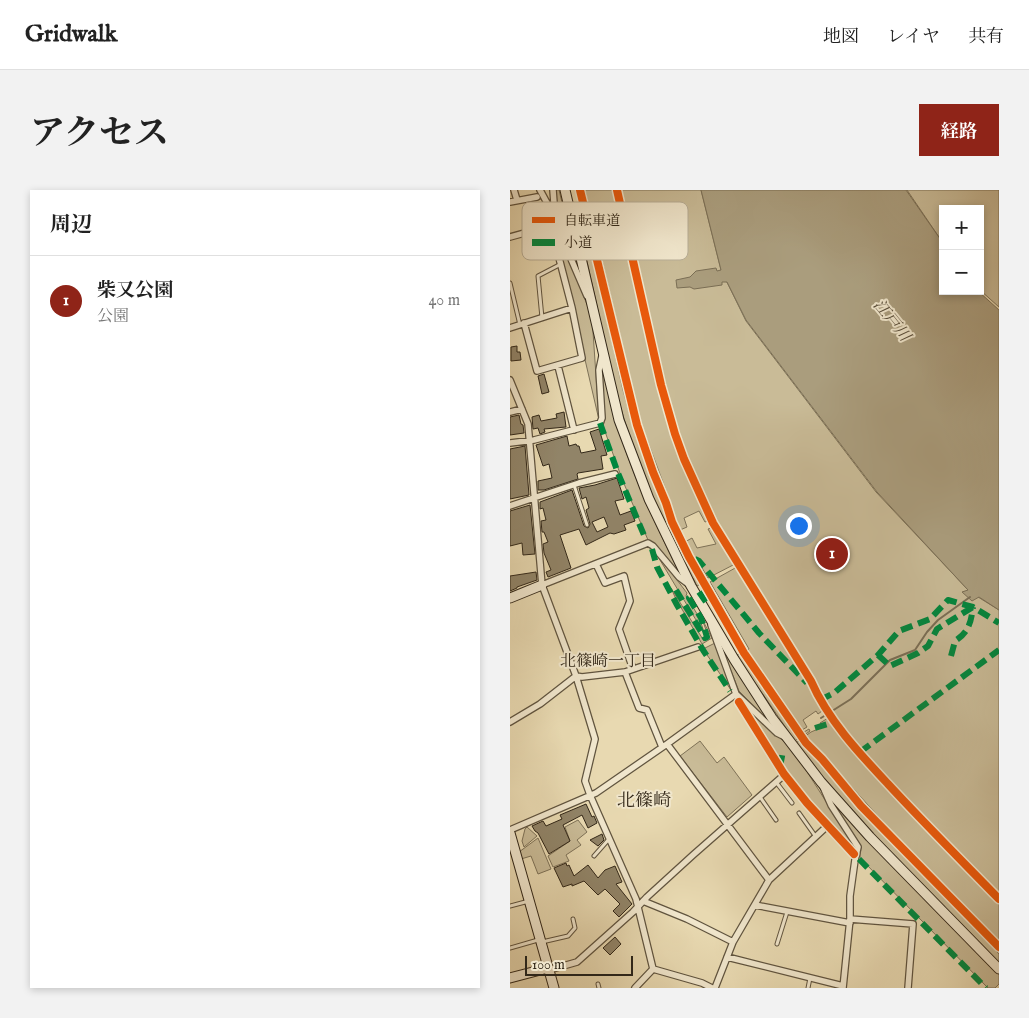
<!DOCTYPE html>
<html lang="ja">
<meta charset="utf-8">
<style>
:root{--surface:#fff;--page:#f2f2f2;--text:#222;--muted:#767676;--line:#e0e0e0;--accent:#8f2418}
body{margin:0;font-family:"IM FELL English","Noto Serif JP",serif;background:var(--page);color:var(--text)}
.controls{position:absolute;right:15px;top:15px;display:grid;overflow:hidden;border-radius:0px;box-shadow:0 2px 8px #0003}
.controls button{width:45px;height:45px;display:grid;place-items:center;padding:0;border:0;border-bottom:1px solid var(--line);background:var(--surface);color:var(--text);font:25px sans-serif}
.scale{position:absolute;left:15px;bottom:12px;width:108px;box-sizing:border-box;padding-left:5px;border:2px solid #332819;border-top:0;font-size:14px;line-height:18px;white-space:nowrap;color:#332819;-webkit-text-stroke:4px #f0e6cc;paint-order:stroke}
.you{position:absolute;left:288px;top:335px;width:18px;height:18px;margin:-12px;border:4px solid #fff;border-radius:50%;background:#1a73e8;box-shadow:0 0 0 8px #1a73e833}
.badge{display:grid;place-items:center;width:32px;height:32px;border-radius:50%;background:var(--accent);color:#fff;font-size:16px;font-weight:700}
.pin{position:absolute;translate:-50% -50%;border:2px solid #fff;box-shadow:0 1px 5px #0006}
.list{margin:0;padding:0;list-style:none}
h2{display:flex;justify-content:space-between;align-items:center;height:65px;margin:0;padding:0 20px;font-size:21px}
h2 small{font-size:16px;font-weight:400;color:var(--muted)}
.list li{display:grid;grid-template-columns:32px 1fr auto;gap:15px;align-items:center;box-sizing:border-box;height:90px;padding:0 20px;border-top:1px solid var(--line)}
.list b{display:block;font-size:19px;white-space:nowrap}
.list p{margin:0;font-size:16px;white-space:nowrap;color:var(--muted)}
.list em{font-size:16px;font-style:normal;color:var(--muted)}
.map{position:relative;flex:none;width:489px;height:798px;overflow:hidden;border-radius:0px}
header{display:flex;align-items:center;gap:30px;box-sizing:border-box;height:70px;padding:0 25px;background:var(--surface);border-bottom:1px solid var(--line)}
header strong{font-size:24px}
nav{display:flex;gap:28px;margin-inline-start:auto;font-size:18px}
.intro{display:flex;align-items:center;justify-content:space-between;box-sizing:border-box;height:120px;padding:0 30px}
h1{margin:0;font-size:35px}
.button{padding:12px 22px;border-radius:0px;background:var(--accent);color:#fff;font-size:18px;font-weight:700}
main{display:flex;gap:30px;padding:0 30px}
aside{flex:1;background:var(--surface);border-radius:0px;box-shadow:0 2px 8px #0003}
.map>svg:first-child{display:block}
</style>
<header>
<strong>Gridwalk</strong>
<nav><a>地図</a><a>レイヤ</a><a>共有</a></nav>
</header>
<div class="intro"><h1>アクセス</h1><a class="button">経路</a></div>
<main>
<aside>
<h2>周辺<small></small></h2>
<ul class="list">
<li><span class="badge">1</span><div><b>柴又公園</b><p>公園</p></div><em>40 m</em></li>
</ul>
</aside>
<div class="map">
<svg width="489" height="798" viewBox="0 0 489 798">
<rect width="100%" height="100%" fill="#e8d9b1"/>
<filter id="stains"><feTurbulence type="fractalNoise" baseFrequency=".004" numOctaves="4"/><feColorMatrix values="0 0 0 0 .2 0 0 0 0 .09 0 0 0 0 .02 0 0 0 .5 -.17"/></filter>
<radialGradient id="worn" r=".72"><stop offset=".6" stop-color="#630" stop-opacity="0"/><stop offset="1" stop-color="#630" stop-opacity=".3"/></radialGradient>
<path fill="#c9bb97" stroke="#7e7258" d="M45 0H49L56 29 50 31 46 17Z
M75 0H191L211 80 236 131 366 302 459 401 453 402 468 407 489 420V752L375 634 313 565 294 547 301 542 313 537 310 533 318 528 312 521 308 524 306 521 293 530 297 537 292 540 294 542 299 539 300 541 293 546 236 462 239 459 200 392 227 377 225 374 198 388 189 373 190 371 179 362 173 353 182 348 187 358 206 354 198 339 201 338 198 331 195 332 189 321 174 328 177 337 170 340 174 347 171 349 164 333 160 311 130 231 82 28 108 22 107 17 80 23Z
M397 0H489V117L470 100V19H433V53Z
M74 29 113 200 126 247 160 334 192 393 187 396 183 388H181L149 322 125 263 115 232 106 201 68 31Z
M58 34 60 54 64 59 72 92 51 36Z
M50 47 82 127 89 230 51 66Z
M94 181C99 203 104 226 111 247 127 296 149 342 172 388L144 353 138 350 112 289 93 236 95 229 92 182Z
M144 360 177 403 176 406 189 427 195 445Z
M161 398 194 451 199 448 192 429 202 448 192 454 165 407Z
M205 453 221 495V500L193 459Z
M210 453 268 541 229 501Z
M233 464 290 547 285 551 226 465Z
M230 511 278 555 294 577 345 657V663L299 612 270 575Z
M291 549C352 625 421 694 489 764V773C420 702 345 633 286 553Z
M190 551 207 573 214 567 242 605 217 627 170 566Z
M323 612 489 784V794L485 798H478L350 668 351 657Z
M68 630 77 642 67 650 71 655 56 665 59 671 43 677 38 666 60 651 55 637Z
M17 637 27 646 14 657 12 651 15 639Z
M28 648 41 679 28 684 21 666 11 669 9 662Z"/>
<path fill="#aa9d7d" stroke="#7a6e55" d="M191 0H396L433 53V101H468L489 120V420L469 407 462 411 452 402 458 400 367 302 236 130 217 92H212V95L184 99 180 97 167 98 166 90 180 87 186 81 206 78 207 81 211 80Z"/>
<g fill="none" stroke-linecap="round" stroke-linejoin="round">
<path stroke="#7a6e55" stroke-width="2" d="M311 528 341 509 380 470 405 460 417 442 428 430 460 407"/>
</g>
<path fill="#918468" stroke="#332819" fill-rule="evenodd" d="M7 156V162H10L11 170 1 171V157Z
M34 184 39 202 32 204 28 186Z
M54 222 56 237 34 239 35 242 30 244 28 238 23 239 22 227 29 225 31 231 47 228 46 224Z
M9 225 11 234 13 235 14 243 0 245V227Z
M89 239 97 265 91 266 93 279 68 283 67 284 68 289 34 300H28V291L42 288 39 274 33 276 26 255 57 246 59 256 66 254 67 256H69L71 263 86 260 80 242Z
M15 256 19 305 0 309V259Z
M107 288 114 309 105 311 110 325 121 321 125 331 114 335 116 340 104 344 100 343 76 355 69 339 50 345 61 378 38 387 36 382 41 380 34 363 33 354 38 352 34 342H32L31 331 36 330 33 318 30 319V312L62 300 74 336 78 338 80 334 76 320 79 318 76 307 72 309 69 298 85 295ZM94 327 98 337 87 342 82 332Z
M20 315 25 364 13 365 12 353 0 356V321Z
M26 382 27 390 7 397V398L0 401V386Z
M76 614 82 627 84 626 87 633 78 638 72 625 53 635 60 651 39 664 28 643 25 641 22 636 33 631 36 636 52 629 50 625Z
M92 644 94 650 88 656 80 650Z
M56 673 57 676 59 675 64 686 78 675 88 688 95 680 105 676 112 692 106 694 122 714 109 727 103 721 110 714 95 699 88 705 74 691 62 696V694L53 697 44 678Z
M105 747 111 754 100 765 93 758Z"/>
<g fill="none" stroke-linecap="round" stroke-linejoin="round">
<g stroke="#60543f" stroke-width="5">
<path id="lane" d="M0 93 10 135
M32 128 28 86 51 74
M64 295 77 335
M266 592 282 613
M250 607 266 630
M289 623 306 647
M84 666 99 649
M0 716 19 711
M32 752 58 746 65 738 63 729
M267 754 277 722
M0 758 28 750
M88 794 89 798
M298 798 300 788"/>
</g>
<g stroke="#60543f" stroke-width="8">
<path id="street" d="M4 0 7 10
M30 0 43 24
M43 0 45 26 49 41 77 106
M0 12 27 7
M0 47 47 34
M14 133 27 181 72 168 62 118 48 64 49 41
M0 138 62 118
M48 176 64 240
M0 190 18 234 32 395 66 486 85 549 75 591 80 605 126 709 143 779
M0 222 12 219
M0 253 24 250 90 233 92 228 89 180 92 166
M0 316 69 293 105 284
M86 374 95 393 114 386 120 411 109 439 123 479
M32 395 138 353 143 356 169 387 181 396
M201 435 226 504
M115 482 129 518 137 520 152 557
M0 532 30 514 66 486 72 487 115 482 188 457
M157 554 259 690
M313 597 321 615 348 657 345 670 340 706V729L333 798
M0 640 86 603 157 554 226 504 267 543 275 547
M133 711 177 729 223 752
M245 715 340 733
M340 729 403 734 398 798
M217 767 333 796
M143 779 192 793 202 798
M39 780 67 772 123 722 137 707 183 665 273 586
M125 798 143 779
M205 798 223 752 259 690 314 639"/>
</g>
<g stroke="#332819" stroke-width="11">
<path id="secondary" d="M55 0 109 230 139 309 181 396 224 469 262 528 311 592 360 647 489 779
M0 408 32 395
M0 643 44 798
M0 788 38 778"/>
</g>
<use href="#lane" stroke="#f0e6cc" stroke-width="3"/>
<use href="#street" stroke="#f0e6cc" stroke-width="5.5"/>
<use href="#secondary" stroke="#f0e6cc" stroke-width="9"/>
<path stroke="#00873e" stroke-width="6" stroke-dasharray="12 6" stroke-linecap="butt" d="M90 233 108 283 136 350
M142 359 147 377 167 415 193 460 220 501
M185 369 189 371 249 443 297 493
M166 400 195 448 197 447 191 428 179 408 182 406
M189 402 198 415
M368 465 380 476 408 463 418 456 427 439 463 417
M441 466 445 451C459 442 461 432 463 417
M310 510 324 503 368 465 389 441 420 429 438 410 463 417 489 433
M305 538 318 534 324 529
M350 562 489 460
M270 577 273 561
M349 669 476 798"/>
<g stroke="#f0e6cc" stroke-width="11">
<path id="cycleway" d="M70 0 127 235 143 282 156 313 162 332 179 367 234 463 296 553 312 569 351 616 489 757
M107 0 151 195 165 244 174 269 203 333 301 491C318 530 349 563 378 594 414 633 452 671 489 709
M229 512 274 584 297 613 344 664"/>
</g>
<use href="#cycleway" stroke="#e8590c" stroke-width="8"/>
</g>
<g text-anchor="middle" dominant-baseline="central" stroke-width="4" stroke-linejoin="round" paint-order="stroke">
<g font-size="16" font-style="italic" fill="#574b37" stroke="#f0e6cc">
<text transform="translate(381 131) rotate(51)">江戸川</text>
</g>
<g font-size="16" fill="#332819" stroke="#f0e6cc">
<text x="98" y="472">北篠崎一丁目</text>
</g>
<g font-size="18" fill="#332819" stroke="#f0e6cc">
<text x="134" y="611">北篠崎</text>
</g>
</g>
<rect x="12" y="12" width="166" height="58" rx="8" fill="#f0e6cc" stroke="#b7ad96" stroke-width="1"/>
<rect x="22" y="27" width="23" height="6" fill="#e8590c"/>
<rect x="22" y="49" width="23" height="7" fill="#00873e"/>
<g font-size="14" fill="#332819">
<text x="54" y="35">自転車道</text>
<text x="54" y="57">小道</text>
</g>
<rect width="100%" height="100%" filter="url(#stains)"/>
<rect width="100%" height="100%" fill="url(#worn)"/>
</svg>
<div class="controls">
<button>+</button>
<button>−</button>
</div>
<div class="scale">100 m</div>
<div class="you"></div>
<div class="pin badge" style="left:322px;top:364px">1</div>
</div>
</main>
